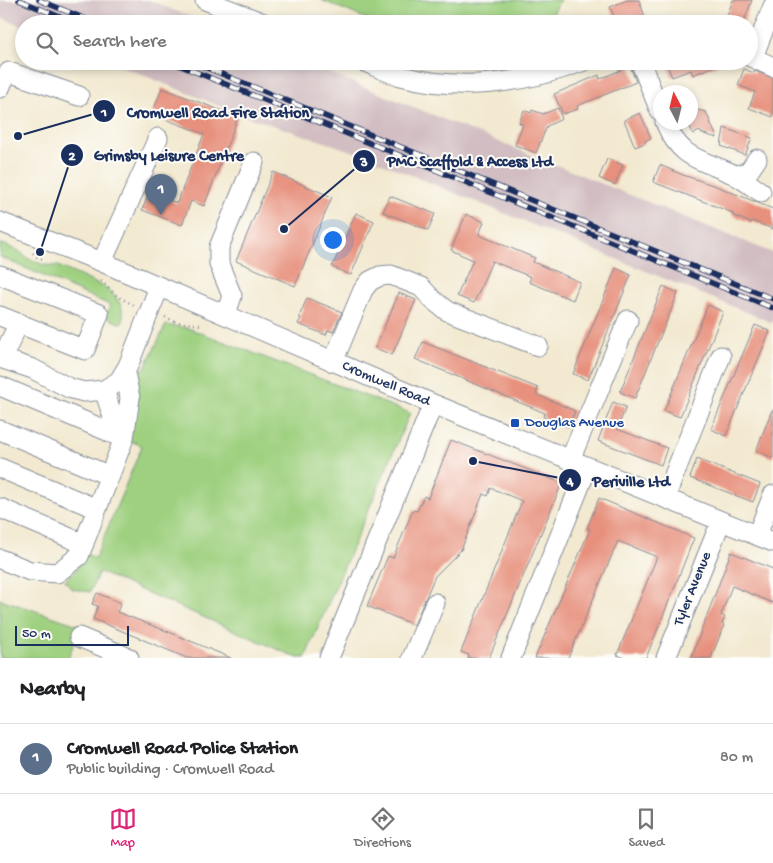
<!DOCTYPE html>
<meta charset="utf-8">
<style>
:root{--surface:#fff;--page:#f6f6f6;--text:#202124;--muted:#757577;--line:#e0e0e0;--accent:#db2777}
body{margin:0;font-family:"Gochi Hand",sans-serif;background:var(--page);color:var(--text)}
.compass{position:absolute;left:653px;top:85px;width:45px;height:45px;border-radius:50%;background:var(--surface);box-shadow:0 2px 8px #0003;rotate:353deg}
.scale{position:absolute;left:15px;bottom:12px;width:114px;box-sizing:border-box;padding-left:5px;border:2px solid #1b2f5e;border-top:0;font-size:14px;line-height:18px;white-space:nowrap;color:#1b2f5e;-webkit-text-stroke:4px #fdfcf7;paint-order:stroke}
.you{position:absolute;left:332px;top:239px;width:18px;height:18px;margin:-12px;border:4px solid #fff;border-radius:50%;background:#1a73e8;box-shadow:0 0 0 8px #1a73e833}
.badge{display:grid;place-items:center;width:32px;height:32px;border-radius:50%;background:var(--accent);color:#fff;font-size:16px;font-weight:700}
.pin{position:absolute;translate:-50% -41px;filter:drop-shadow(0 1px 2px #0008)}
.pin::after{content:'';position:absolute;top:26px;width:18px;height:15px;background:inherit;clip-path:polygon(0 0,100% 0,50% 100%)}
.list{margin:0;padding:0;list-style:none}
h2{display:flex;justify-content:space-between;align-items:center;height:65px;margin:0;padding:0 20px;font-size:21px}
h2 small{font-size:16px;font-weight:400;color:var(--muted)}
.list li{display:grid;grid-template-columns:32px 1fr auto;gap:15px;align-items:center;box-sizing:border-box;height:70px;padding:0 20px;border-top:1px solid var(--line)}
.list b{display:block;font-size:19px;white-space:nowrap}
.list p{margin:0;font-size:16px;white-space:nowrap;color:var(--muted)}
.list em{font-size:16px;font-style:normal;color:var(--muted)}
.icon{flex:none;width:28px;height:28px;fill:none;stroke:currentColor;stroke-width:2;stroke-linecap:round;stroke-linejoin:round}
.map{position:relative;flex:none;width:773px;height:658px;overflow:hidden}
.search{position:absolute;background:var(--surface);box-shadow:0 2px 8px #0003;left:15px;right:15px;top:15px;height:55px;display:flex;align-items:center;gap:12px;box-sizing:border-box;padding:0 18px;border-radius:28px;color:var(--muted);font-size:19px}
.sheet{height:135px;background:var(--surface)}
nav{display:flex;justify-content:space-around;align-items:center;box-sizing:border-box;height:70px;border-top:1px solid var(--line);background:var(--surface);font-size:14px;color:var(--muted)}
nav a{display:grid;justify-items:center;gap:2px}
nav .on{color:var(--accent)}
.map>svg:first-child{display:block}
</style>
<div class="map">
<svg width="773" height="658" viewBox="0 0 773 658">
<rect width="100%" height="100%" fill="#fdfcf7"/>
<filter id="ink" filterUnits="userSpaceOnUse"><feTurbulence type="fractalNoise" baseFrequency=".02" numOctaves="2"/><feDisplacementMap in="SourceGraphic" scale="10" xChannelSelector="R" yChannelSelector="G"/><feConvolveMatrix kernelMatrix="1 2 1 2 8 2 1 2 1" color-interpolation-filters="sRGB"/></filter>
<filter id="wash" filterUnits="userSpaceOnUse"><feTurbulence type="fractalNoise" baseFrequency=".0096" numOctaves="4" result="noise"/><feDisplacementMap in="SourceGraphic" scale="20" xChannelSelector="R" yChannelSelector="G"/><feGaussianBlur stdDeviation="1.12" result="paint"/><feColorMatrix in="noise" values="0 0 0 0 0 0 0 0 0 0 0 0 0 0 0 0 0 1.4 0 .05"/><feComposite in="paint" operator="in"/></filter>
<g filter="url(#wash)">
<rect width="100%" height="100%" fill="#f2e9d0"/>
<path fill="#d2bec2" d="M0 0H149L208 24H24V27L0 17Z
M108 61H300L773 253V323L352 151 242 115Z"/>
<path fill="#9ed07f" stroke="#5c806e" d="M321 0H560L548 24H379Z
M0 243 19 251 27 258 44 265 58 266 104 287 115 296 121 305 123 312V322L119 323 106 317 110 305 0 257Z
M166 325 188 328 410 413 305 658H298L99 572 90 592 72 589 65 580 76 570 85 553 95 558 142 446 129 440 137 400V370L144 369Z
M0 599 81 626 68 658H0Z"/>
<g id="blocks">
<path fill="#e7907d" d="M627 0H639L645 17 627 24H623L621 17 615 19 610 7Z
M733 0H752L743 24H724Z
M665 61H724V62L693 75 691 70 672 77Z
M630 66 636 82 577 106 578 109 563 114 554 94 599 75 600 79Z
M744 69 754 73 755 71 773 78V117L749 108 755 92 738 85Z
M162 88 238 117 204 206 191 201 182 225 142 210 149 193 177 203 204 134 152 114Z
M558 108 562 119 547 126 536 153 515 145 523 124 519 123 524 110 531 113 532 110 543 114Z
M690 108 706 112 717 138 701 133 700 131 693 134 690 127Z
M640 113 651 138 645 141V143L635 147 624 120Z
M724 128 752 138 745 155 721 146Z
M607 159 623 165 615 185 599 178Z
M660 165 683 175 716 186 773 209V229L752 221 751 223 732 215 733 213 653 182Z
M273 172 332 197 295 286 236 261Z
M390 196 435 214 428 230 383 212Z
M356 213 374 221 351 275 332 267Z
M466 214 484 222 479 235 535 258 533 262 580 282 573 300 529 282 531 277 492 261 474 303 457 296 473 260 451 250Z
M616 268 631 275 588 380 573 374Z
M663 286 678 293 635 398 620 392Z
M399 293 416 300 392 355 375 348Z
M307 298 342 312 333 332 328 330 326 335 298 324 301 318 299 317Z
M708 305 723 312 680 417 664 411Z
M755 325 770 331 726 436 711 429Z
M423 342 538 388 536 394 575 411 568 427 543 417 545 413 415 359Z
M613 402 626 407 617 429 667 448 661 465 598 441Z
M772 410H773V458L756 451Z
M451 440 562 483 489 658H468L469 655 461 652 522 501 491 488 488 496 483 494 461 550 435 576 414 625 367 606 388 556 393 558 413 510 417 511 424 496 428 498Z
M697 459 760 484 753 502 690 478Z
M599 498 694 538 675 586 646 658H625L617 655 657 557 618 541 568 658H535L590 529 587 528Z
M731 552 773 569V603L732 586 721 615 725 617 722 624 724 625 711 658H691Z
M97 593 121 603 117 612 169 632 231 658H187L93 619 98 606 92 604Z"/>
</g>
</g>
<g filter="url(#ink)">
<use href="#blocks" fill-opacity="0" stroke="#868c97" stroke-width="1"/>
<g fill="none" stroke-linecap="round" stroke-linejoin="round">
<g stroke="#868c97" stroke-width="21">
<path id="minor" d="M205 0 266 24
M749 56 773 67
M753 57 773 6
M362 61C375 66 388 73 401 76 463 92 526 83 584 61
M640 61 660 111
M0 88 3 81 9 72 79 96
M665 122C681 161 702 159 735 175 744 180 753 187 761 192
M736 176 749 171 757 159
M0 222 102 262 433 404 773 542
M102 262 158 138
M0 275 99 314 85 350 0 316
M226 314 232 296 219 264V247L254 162
M0 358 33 369 69 388 84 392 104 390 119 381 128 366 159 287
M2 358 19 323
M333 362 363 290 370 281 380 276 391 275 421 287 433 300 447 311 538 346
M0 386 124 438
M104 390 113 417 110 433
M0 430 110 476
M570 460 628 320
M0 468 97 509
M665 498 721 356
M0 508 84 544
M757 535 773 495
M0 559 30 571 57 573 79 556 124 438 130 398 125 372
M79 637 129 658
M329 658 433 404
M412 658 435 603
M511 658 587 468
M666 658 721 521"/>
</g>
<path stroke="#868c97" stroke-width="2.5" stroke-dasharray="1 4" stroke-linecap="butt" d="M281 17 298 24
M33 253 38 258 45 259
M101 281 118 297 134 305
M165 317 176 322 203 325"/>
<use href="#minor" stroke="#fff" stroke-width="19"/>
<g stroke="#1b2f5e" stroke-width="5.5">
<path id="rail" d="M19 0 77 24
M39 0 98 24
M169 61 773 308
M190 61 773 299"/>
</g>
<use href="#rail" stroke="#fdfcf7" stroke-width="4" stroke-dasharray="11" stroke-linecap="butt"/>
</g>
</g>
<rect fill="#1a4fb4" stroke="#fdfcf7" stroke-width="2" x="510" y="418" width="10" height="10" rx="2.5"/>
<g text-anchor="middle" dominant-baseline="central" stroke-width="4" stroke-linejoin="round" paint-order="stroke">
<g font-size="15" fill="#1b2f5e" stroke="#fdfcf7">
<text transform="translate(386 384) rotate(23)">Cromwell Road</text>
<text transform="translate(693 589) rotate(-68)">Tyler Avenue</text>
</g>
<g font-size="15" fill="#164399" stroke="#fdfcf7" text-anchor="start">
<text x="525" y="423">Douglas Avenue</text>
</g>
</g>
<path fill="none" stroke="#1b2f5e" stroke-width="2" d="M18 136L104 111M40 252L72 155M284 229L364 161M473 461L570 480"/>
<g fill="#1b2f5e" stroke="#fdfcf7" stroke-width="2">
<circle cx="18" cy="136" r="5"/>
<circle cx="40" cy="252" r="5"/>
<circle cx="284" cy="229" r="5"/>
<circle cx="473" cy="461" r="5"/>
<circle cx="104" cy="111" r="12"/>
<circle cx="72" cy="155" r="12"/>
<circle cx="364" cy="161" r="12"/>
<circle cx="570" cy="480" r="12"/>
</g>
<g font-size="15" text-anchor="middle" font-weight="bold" fill="#fff">
<text x="104" y="116">1</text>
<text x="72" y="160">2</text>
<text x="364" y="166">3</text>
<text x="570" y="485">4</text>
</g>
<g font-size="16" text-anchor="middle" font-weight="bold" fill="#1b2f5e" stroke="#fdfcf7" stroke-width="4" stroke-linejoin="round" paint-order="stroke">
<text x="218" y="117">Cromwell Road Fire Station</text>
<text x="169" y="160">Grimsby Leisure Centre</text>
<text x="470" y="166">PMC Scaffold &amp; Access Ltd</text>
<text x="631" y="486">Periville Ltd</text>
</g>
</svg>
<svg class="compass" viewBox="-18 -18 36 36"><path d="M0-13l5 13h-10z" fill="#e53935"/><path d="M0 13l5-13h-10z" fill="#757577"/></svg>
<div class="scale">50 m</div>
<div class="you"></div>
<div class="pin badge" style="left:161px;top:215px;background:#5c6f8a">1</div>
<div class="search"><svg class="icon" aria-label="search" viewBox="0 0 24 24"><circle cx="10" cy="10" r="6"/><path d="M15 15l6 6"/></svg>Search here</div>
</div>
<section class="sheet">
<h2>Nearby<small></small></h2>
<ul class="list">
<li><span class="badge" style="background:#5c6f8a">1</span><div><b>Cromwell Road Police Station</b><p>Public building · Cromwell Road</p></div><em>80 m</em></li>
</ul>
</section>
<nav>
<a class="on"><svg class="icon" aria-label="map" viewBox="0 0 24 24"><path d="M3 6l6-2 6 2 6-2v14l-6 2-6-2-6 2zM9 4v14M15 6v14"/></svg>Map</a>
<a><svg class="icon" aria-label="directions" viewBox="0 0 24 24"><path d="M12 3l9 9-9 9-9-9zM9 14v-3h6M13 9l2 2-2 2"/></svg>Directions</a>
<a><svg class="icon" aria-label="saved" viewBox="0 0 24 24"><path d="M7 4h10v16l-5-4-5 4z"/></svg>Saved</a>
</nav>
